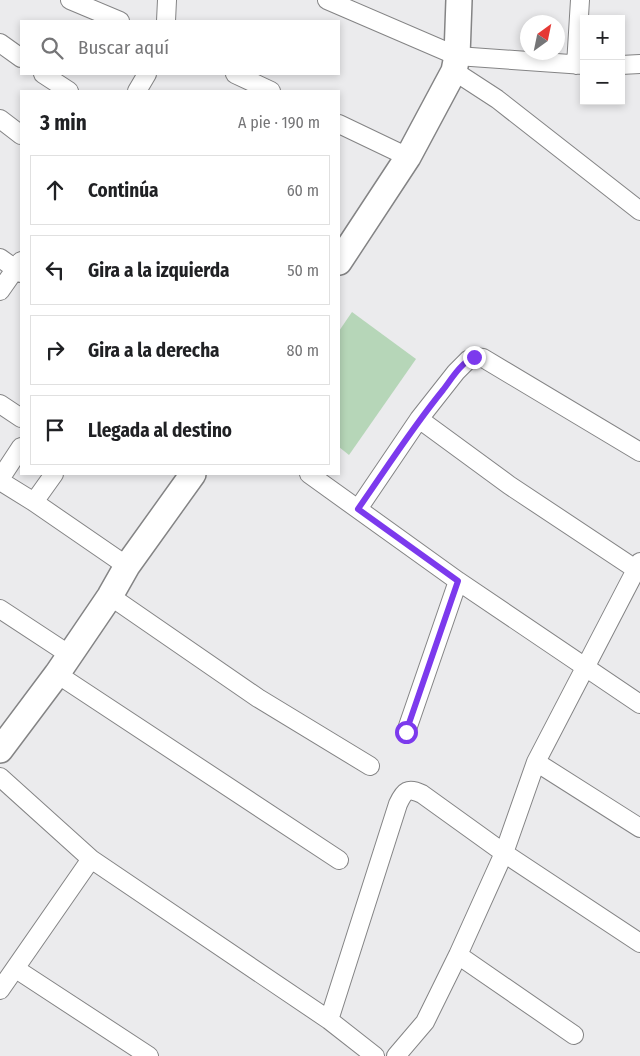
<!DOCTYPE html>
<html lang="es">
<meta charset="utf-8">
<style>
:root{--surface:#fff;--page:#f2f2f2;--text:#202124;--muted:#757577;--line:#e0e0e0}
body{margin:0;font-family:"Fira Sans Condensed",sans-serif;background:var(--page);color:var(--text)}
.controls{position:absolute;right:15px;top:15px;display:grid;overflow:hidden;border-radius:0px;box-shadow:0 2px 8px #0003}
.controls button{width:45px;height:45px;display:grid;place-items:center;padding:0;border:0;border-bottom:1px solid var(--line);background:var(--surface);color:var(--text);font:25px sans-serif}
.compass{position:absolute;left:520px;top:15px;width:45px;height:45px;border-radius:50%;background:var(--surface);box-shadow:0 2px 8px #0003;rotate:33deg}
.stop{position:absolute;width:15px;height:15px;margin:-11px;border:4px solid #7c3aed;border-radius:50%;background:#fff}
.stop.end{background:#7c3aed;border-color:#fff;box-shadow:0 1px 5px #0008}
.list{margin:0;padding:0;list-style:none}
h2{display:flex;justify-content:space-between;align-items:center;height:65px;margin:0;padding:0 20px;font-size:21px}
h2 small{font-size:16px;font-weight:400;color:var(--muted)}
.list li{display:grid;grid-template-columns:32px 1fr auto;gap:15px;align-items:center;box-sizing:border-box;height:70px;margin:0 10px 10px;padding:0 10px;border:1px solid var(--line);border-radius:0px}
.list b{display:block;font-size:19px;white-space:nowrap}
.list em{font-size:16px;font-style:normal;color:var(--muted)}
.icon{flex:none;width:28px;height:28px;fill:none;stroke:currentColor;stroke-width:2;stroke-linecap:round;stroke-linejoin:round}
.map{position:relative;flex:none;width:640px;height:1056px;overflow:hidden}
.search{position:absolute;background:var(--surface);box-shadow:0 2px 8px #0003;left:20px;top:20px;width:320px;height:55px;display:flex;align-items:center;gap:12px;box-sizing:border-box;padding:0 18px;border-radius:0px;color:var(--muted);font-size:19px}
.panel{position:absolute;background:var(--surface);box-shadow:0 2px 8px #0003;left:20px;top:90px;width:320px;height:385px;border-radius:0px}
.map>svg:first-child{display:block}
</style>
<div class="map">
<svg width="640" height="1056" viewBox="0 0 640 1056">
<rect width="100%" height="100%" fill="#ebebed"/>
<path fill="#b6d6b8" d="M352 312 416 359 349 455 339 447V331Z"/>
<g fill="none" stroke-linecap="round" stroke-linejoin="round">
<g stroke="#848485" stroke-width="20">
<path id="street" d="M70 0 120 21
M327 0 457 56 584 65
M166 21 167 0
M0 43 21 58
M576 65 580 0
M621 65 640 64
M454 71 497 99 640 211
M43 74 69 91
M235 74 271 91
M137 91 147 74
M0 119 21 135
M339 124 408 157
M0 258 21 273
M0 291 21 261
M0 404 21 418
M419 419 509 485 640 572
M309 474 458 581 640 704
M0 479 21 447
M0 481 34 502 127 566
M34 502 54 474
M358 509 419 419 456 372 468 360 474 357 483 358 640 452
M110 596 258 698 370 766
M0 609 70 655
M57 674 339 860
M406 732 458 581
M536 762 640 828
M0 777 91 859 329 1020 375 1056
M458 955 574 1035
M16 969 149 1056
M0 990 91 859
M329 1020 398 804C404 791 408 787 422 794L504 853 640 943
M396 1056 425 1022 458 955 504 853 536 762 640 562"/>
</g>
<g stroke="#848485" stroke-width="28">
<path id="secondary" d="M339 262 408 157 454 71 457 56 459 0
M0 750 57 674 110 596 127 566 193 474"/>
</g>
<use href="#street" stroke="#fff" stroke-width="18"/>
<use href="#secondary" stroke="#fff" stroke-width="25"/>
</g>
<g fill="none" stroke-linecap="round" stroke-linejoin="round">
<path stroke="#7c3aed" stroke-width="6" d="M406 732 458 581 358 509C386 469 412 428 443 390 452 378 461 363 474 357"/>
</g>
</svg>
<div class="controls">
<button>+</button>
<button>−</button>
</div>
<svg class="compass" viewBox="-18 -18 36 36"><path d="M0-13l5 13h-10z" fill="#e53935"/><path d="M0 13l5-13h-10z" fill="#757577"/></svg>
<div class="stop" style="left:406px;top:732px"></div>
<div class="stop end" style="left:474px;top:357px"></div>
<div class="search"><svg class="icon" aria-label="search" viewBox="0 0 24 24"><circle cx="10" cy="10" r="6"/><path d="M15 15l6 6"/></svg>Buscar aquí</div>
<section class="panel">
<h2>3 min<small>A pie · 190 m</small></h2>
<ul class="list">
<li><svg class="icon" aria-label="ahead" viewBox="0 0 24 24"><path d="M12 20V5M6 11l6-6 6 6"/></svg><div><b>Continúa</b></div><em>60 m</em></li>
<li><svg class="icon" aria-label="left" viewBox="0 0 24 24"><path d="M17 20v-9H6M10 6l-5 5 5 5"/></svg><div><b>Gira a la izquierda</b></div><em>50 m</em></li>
<li><svg class="icon" aria-label="right" viewBox="0 0 24 24"><path d="M7 20v-9h11M14 6l5 5-5 5"/></svg><div><b>Gira a la derecha</b></div><em>80 m</em></li>
<li><svg class="icon" aria-label="arrive" viewBox="0 0 24 24"><path d="M6 21V4h12l-3 4 3 4H6"/></svg><div><b>Llegada al destino</b></div></li>
</ul>
</section>
</div>
